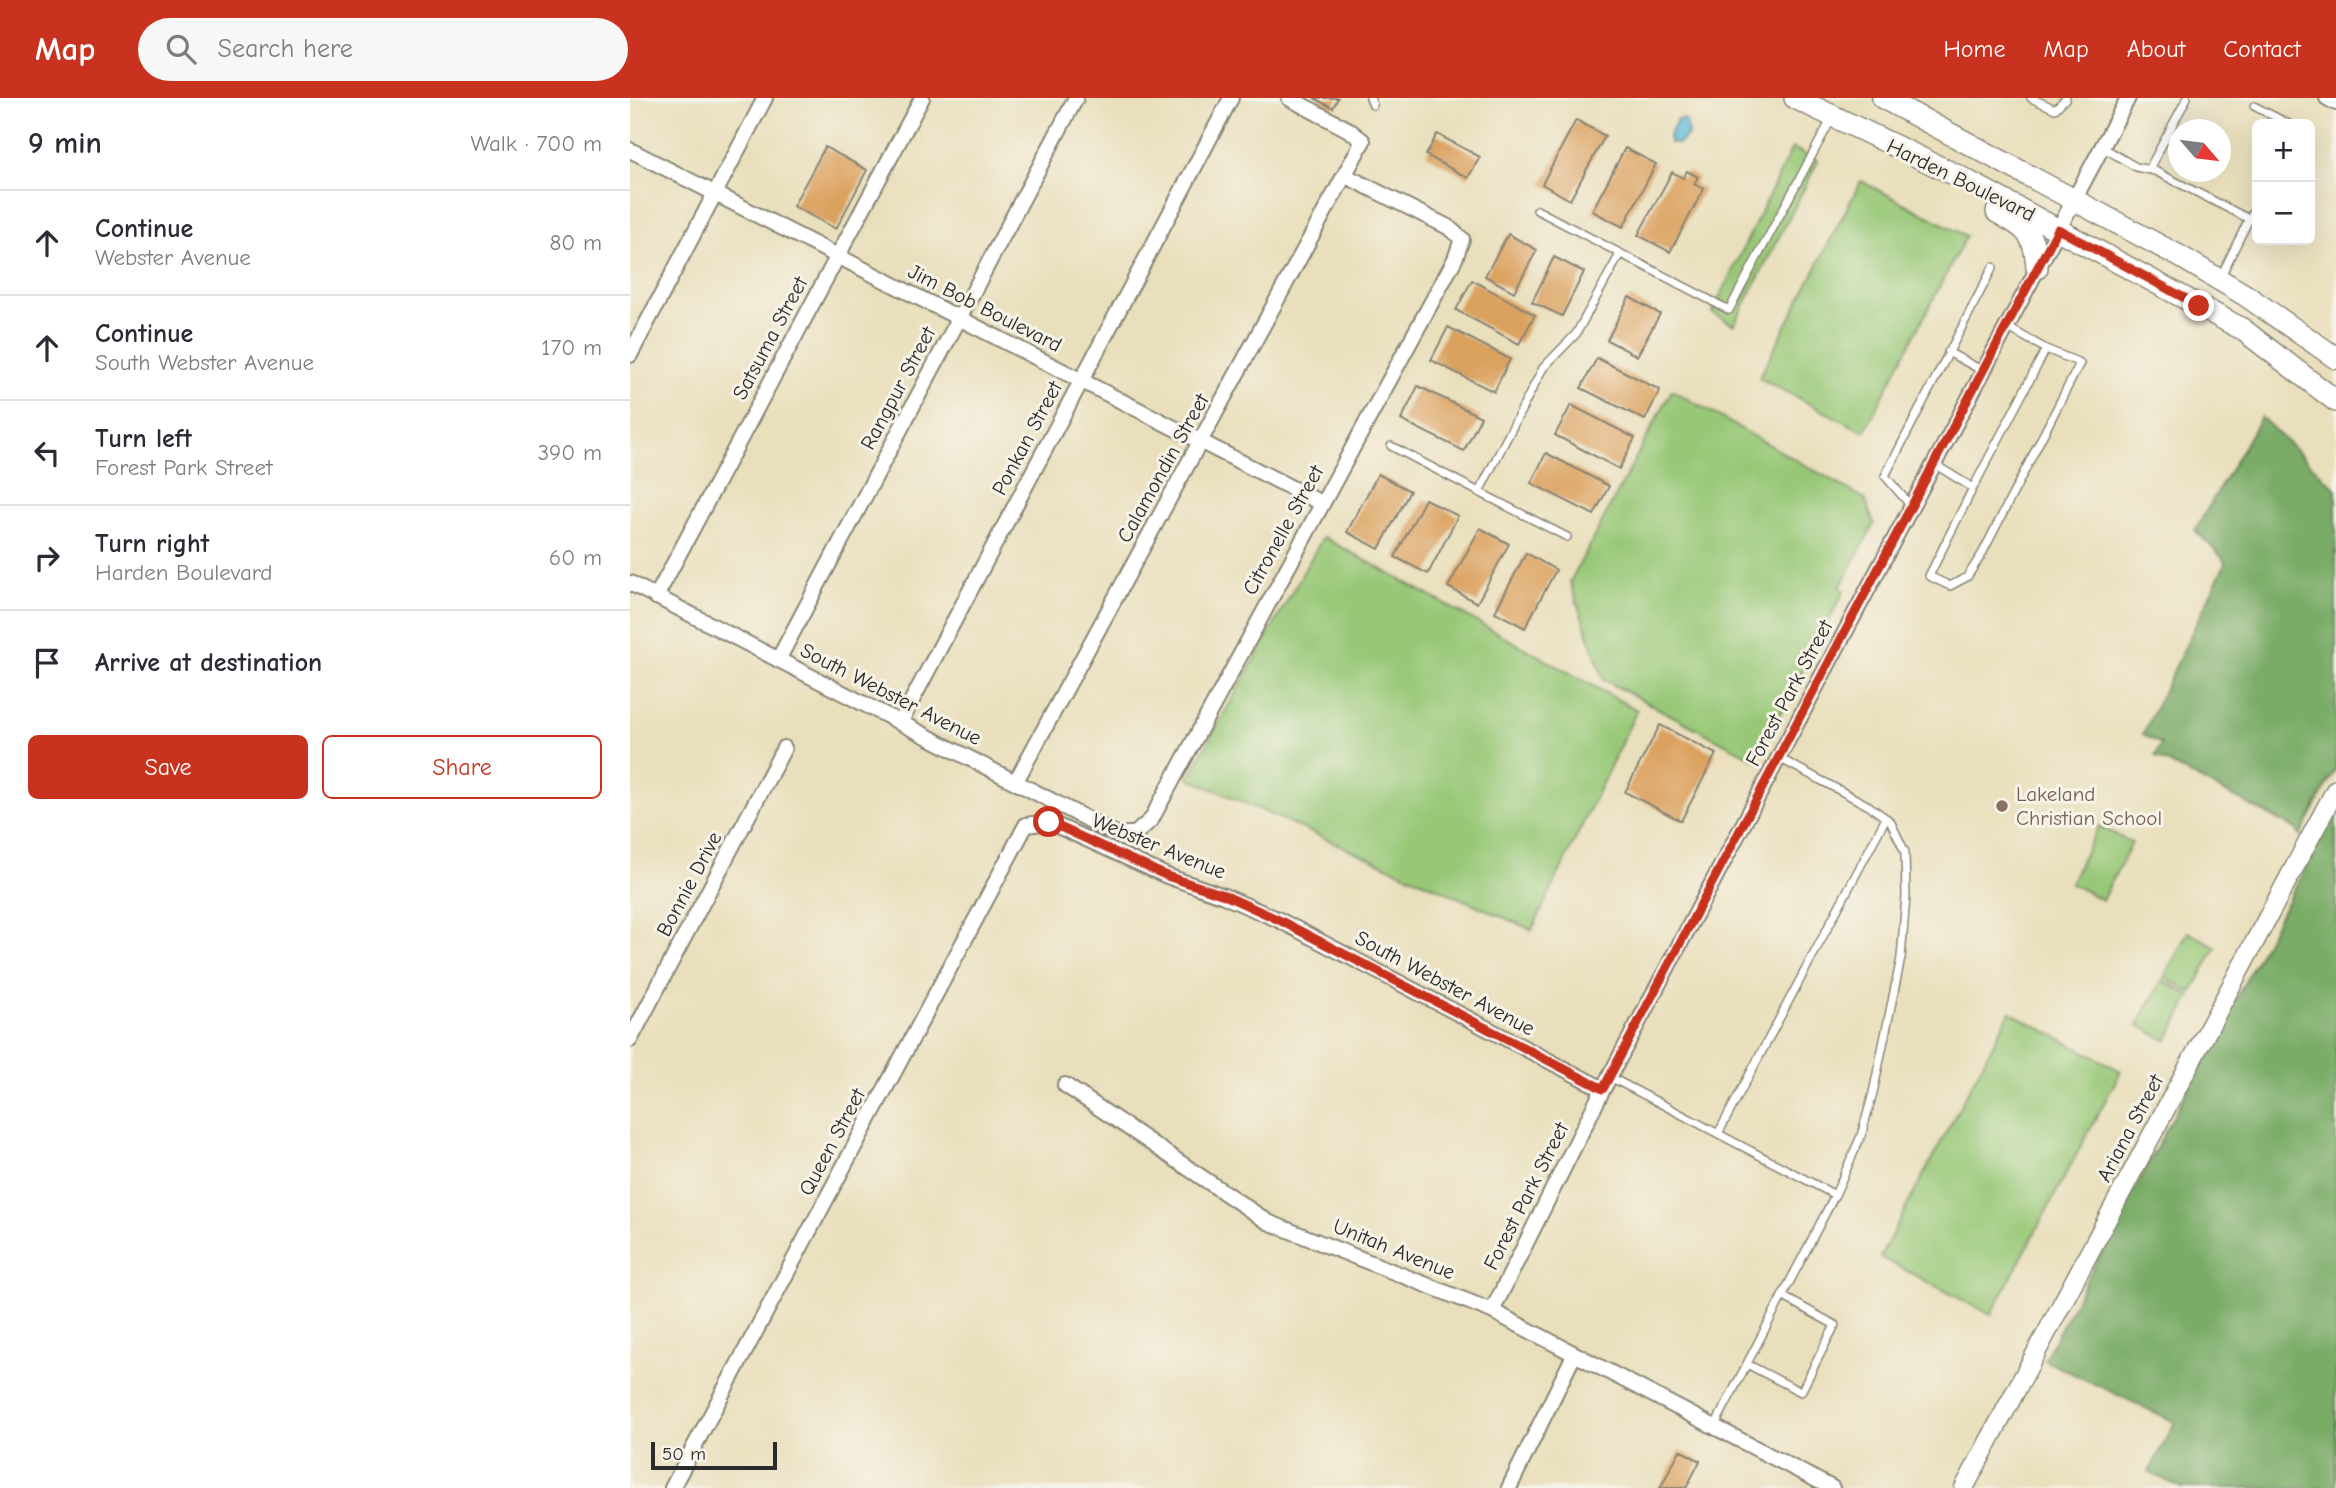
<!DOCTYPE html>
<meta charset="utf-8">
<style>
:root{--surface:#fff;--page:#f7f7f7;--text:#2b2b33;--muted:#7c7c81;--line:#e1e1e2;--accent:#c8321e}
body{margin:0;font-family:"Comic Neue",sans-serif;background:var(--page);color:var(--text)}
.controls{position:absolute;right:21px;top:21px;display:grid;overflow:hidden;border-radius:10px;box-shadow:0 7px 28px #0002}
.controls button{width:63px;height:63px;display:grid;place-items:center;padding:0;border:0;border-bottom:2px solid var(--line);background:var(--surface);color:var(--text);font:35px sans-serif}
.compass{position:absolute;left:1538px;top:21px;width:63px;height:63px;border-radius:50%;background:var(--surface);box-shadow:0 7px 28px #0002;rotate:118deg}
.scale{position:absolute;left:21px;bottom:18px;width:126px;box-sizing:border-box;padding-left:7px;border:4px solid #2b2b2b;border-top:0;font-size:19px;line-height:24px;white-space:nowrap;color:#2b2b2b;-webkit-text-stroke:5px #f7f3e8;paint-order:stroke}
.stop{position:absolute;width:21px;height:21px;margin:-16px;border:5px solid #c8321e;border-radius:50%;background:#fff}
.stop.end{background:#c8321e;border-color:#fff;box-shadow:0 2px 7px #0008}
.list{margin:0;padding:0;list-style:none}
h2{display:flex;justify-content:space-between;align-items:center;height:91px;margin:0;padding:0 28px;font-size:30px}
h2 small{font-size:23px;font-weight:400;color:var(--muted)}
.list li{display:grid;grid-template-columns:46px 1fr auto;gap:21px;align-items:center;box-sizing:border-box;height:105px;padding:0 28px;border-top:2px solid var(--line)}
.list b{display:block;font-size:26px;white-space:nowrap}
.list p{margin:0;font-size:23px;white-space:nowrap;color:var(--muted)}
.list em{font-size:23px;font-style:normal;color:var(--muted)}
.actions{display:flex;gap:14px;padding:21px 28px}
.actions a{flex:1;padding:16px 0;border:2px solid var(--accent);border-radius:10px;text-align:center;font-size:24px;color:var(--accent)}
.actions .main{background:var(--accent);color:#fff}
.icon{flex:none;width:38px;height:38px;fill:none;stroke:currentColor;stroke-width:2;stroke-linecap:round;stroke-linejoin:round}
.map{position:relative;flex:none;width:1706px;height:1390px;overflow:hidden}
header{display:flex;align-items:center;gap:42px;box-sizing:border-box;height:98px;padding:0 35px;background:var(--accent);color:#fff}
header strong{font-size:33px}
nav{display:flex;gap:38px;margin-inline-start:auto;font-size:24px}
.search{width:490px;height:63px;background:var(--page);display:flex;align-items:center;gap:18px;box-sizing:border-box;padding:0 24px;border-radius:38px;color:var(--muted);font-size:26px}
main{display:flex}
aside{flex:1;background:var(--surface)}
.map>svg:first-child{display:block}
</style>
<header>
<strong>Map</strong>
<div class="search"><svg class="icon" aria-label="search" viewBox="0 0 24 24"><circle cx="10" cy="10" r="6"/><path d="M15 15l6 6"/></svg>Search here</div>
<nav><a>Home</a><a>Map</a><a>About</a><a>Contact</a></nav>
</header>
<main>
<aside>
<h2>9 min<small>Walk · 700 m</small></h2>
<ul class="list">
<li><svg class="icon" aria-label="ahead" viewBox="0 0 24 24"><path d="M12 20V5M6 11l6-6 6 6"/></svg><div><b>Continue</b><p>Webster Avenue</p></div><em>80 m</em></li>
<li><svg class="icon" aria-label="ahead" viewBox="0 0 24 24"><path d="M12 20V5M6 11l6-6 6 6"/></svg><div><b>Continue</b><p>South Webster Avenue</p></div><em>170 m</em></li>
<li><svg class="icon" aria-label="left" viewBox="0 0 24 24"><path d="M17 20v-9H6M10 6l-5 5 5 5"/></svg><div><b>Turn left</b><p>Forest Park Street</p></div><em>390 m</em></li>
<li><svg class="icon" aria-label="right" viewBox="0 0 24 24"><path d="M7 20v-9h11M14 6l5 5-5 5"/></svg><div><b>Turn right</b><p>Harden Boulevard</p></div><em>60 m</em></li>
<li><svg class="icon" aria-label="arrive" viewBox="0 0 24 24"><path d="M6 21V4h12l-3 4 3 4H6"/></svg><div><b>Arrive at destination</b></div></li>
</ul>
<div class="actions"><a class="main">Save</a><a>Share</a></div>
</aside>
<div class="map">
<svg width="1706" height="1390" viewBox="0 0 1706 1390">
<rect width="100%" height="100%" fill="#f7f3e8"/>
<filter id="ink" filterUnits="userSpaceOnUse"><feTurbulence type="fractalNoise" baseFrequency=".0143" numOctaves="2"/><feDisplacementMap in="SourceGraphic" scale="14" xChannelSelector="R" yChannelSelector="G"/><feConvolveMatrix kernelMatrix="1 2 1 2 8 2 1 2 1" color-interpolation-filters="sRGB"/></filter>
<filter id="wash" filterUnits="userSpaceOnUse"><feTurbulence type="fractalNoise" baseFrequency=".00686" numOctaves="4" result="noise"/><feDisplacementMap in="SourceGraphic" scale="28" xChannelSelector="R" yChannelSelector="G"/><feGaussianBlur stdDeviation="1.57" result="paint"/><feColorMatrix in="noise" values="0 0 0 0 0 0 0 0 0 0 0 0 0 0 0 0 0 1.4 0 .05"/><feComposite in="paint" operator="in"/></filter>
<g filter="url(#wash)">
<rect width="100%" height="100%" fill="#e9dfbc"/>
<path fill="#98c877" stroke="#627a51" stroke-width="2" d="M1162 50 1188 63 1104 227 1082 215Z
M1231 83 1336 138 1234 334 1129 280Z
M1042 292 1235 401 1244 426 1210 489 1214 493 1126 662 974 582 940 484Z
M693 439 1007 612 902 832 558 680Z
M1469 728 1502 745 1472 802 1440 785Z
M1558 834 1586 849 1562 894 1534 879Z
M1532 882 1561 897 1537 943 1508 927Z
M1380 914 1491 973 1361 1217 1250 1159Z"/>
<path fill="#7aac68" stroke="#526c4a" stroke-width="2" d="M1631 319 1706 391V670L1670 738 1666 731 1525 658 1531 646 1513 636 1595 466 1593 460 1565 432Z
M1706 712V1390H1551L1519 1374 1545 1324 1414 1262Z"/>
<path fill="#5abad9" stroke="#427282" stroke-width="2" d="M1053 21 1056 23 1058 37 1048 46 1040 45 1039 38 1047 22Z"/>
<g id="blocks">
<path fill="#dba15e" d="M684 0H708L703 10Z
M946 22 975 38 940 102 912 86Z
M807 36 850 59 838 80 796 57Z
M195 49 237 72 206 131 163 108Z
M995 50 1026 66 993 129 962 113Z
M1057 73 1068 79 1064 86 1074 91 1040 154 1008 137 1042 74 1053 80Z
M878 136 907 152 884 194 855 178Z
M924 159 954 174 932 218 902 204Z
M842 182 905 217 889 246 826 212Z
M999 199 1030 216 1007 258 977 242Z
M818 229 880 261 864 294 801 262Z
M967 260 1030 292 1015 322 951 290Z
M788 288 851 319 834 353 771 322Z
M941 307 1005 340 989 371 925 337Z
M916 355 979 388 964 417 901 385Z
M748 376 780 393 749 451 717 434Z
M795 401 828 418 798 476 765 459Z
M850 430 879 446 847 505 818 489Z
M896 455 926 472 895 530 865 514Z
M1030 627 1086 656 1051 723 995 694Z
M1050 1352 1070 1363 1056 1390H1030Z"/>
</g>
</g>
<g filter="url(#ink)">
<use href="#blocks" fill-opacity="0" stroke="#8a8574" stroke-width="2"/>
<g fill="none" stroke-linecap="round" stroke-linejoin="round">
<g stroke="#8a8574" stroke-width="10">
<path id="service" d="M740 0 743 7
M1401 0 1425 11 1436 0
M1624 8 1659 26
M1472 49 1506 69 1525 73 1619 121 1590 180
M1519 71 1557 0
M907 112 1099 212 1202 20
M1619 121 1627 107
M1318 254 1353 273
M761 348 849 394
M1304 366 1343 390 1416 251 1377 229
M1343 390 1299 478 1320 488 1337 479 1352 456 1450 265 1416 251
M1281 408 1255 378 1363 169
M937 439 849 394 913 270 946 236 990 156
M980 979 1205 1097
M1089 1034 1256 720
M1117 1266 1171 1294 1205 1227 1152 1198
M1084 1329 1205 1097 1231 1038 1243 995 1271 860 1276 798 1275 754 1260 723 1239 708 1149 660"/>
</g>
<g stroke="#8a8574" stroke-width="18">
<path id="minor" d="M1697 0 1706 5
M0 52 691 405
M0 257 135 0
M0 485 486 736H505L521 722 825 161 832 141 818 129 716 78
M26 499 292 0
M148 562 446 0
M270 625 601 0
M386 683 733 43 719 32 659 0
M0 942 154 650
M435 987 638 1124 862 1213 1202 1390
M862 1213 973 991 1498 0
M42 1390 396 727 419 724 537 778 594 798 649 822 973 991
M879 1390 944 1257"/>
</g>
<g stroke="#8a8574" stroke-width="21">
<path id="tertiary" d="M1334 1390 1706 691"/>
</g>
<g stroke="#8a8574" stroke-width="24">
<path id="primary" d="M1165 0 1330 79 1612 231 1706 303
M1253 0 1551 159 1615 197 1706 260
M1367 114C1397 131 1405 135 1407 170"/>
</g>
<use href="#service" stroke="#fff" stroke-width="7"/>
<use href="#minor" stroke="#fff" stroke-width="14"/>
<use href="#tertiary" stroke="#fff" stroke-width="18"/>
<use href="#primary" stroke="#fff" stroke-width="21"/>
</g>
</g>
<g fill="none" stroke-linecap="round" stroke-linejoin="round" filter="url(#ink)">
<path stroke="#c8321e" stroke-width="9" d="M419 724 537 778 594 797 649 822 973 991 1428 131 1569 208"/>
</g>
<circle fill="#8d6e63" stroke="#f7f3e8" stroke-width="2.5" cx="1372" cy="708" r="7"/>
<g text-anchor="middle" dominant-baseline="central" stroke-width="6" stroke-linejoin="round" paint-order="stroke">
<g font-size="21" fill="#2b2b2b" stroke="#f7f3e8">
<text transform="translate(1331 82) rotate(26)">Harden Boulevard</text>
<text transform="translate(355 210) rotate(27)">Jim Bob Boulevard</text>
<text transform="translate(140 240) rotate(-62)">Satsuma Street</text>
<text transform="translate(268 290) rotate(-62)">Rangpur Street</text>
<text transform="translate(397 340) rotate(-62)">Ponkan Street</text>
<text transform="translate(533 370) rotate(-61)">Calamondin Street</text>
<text transform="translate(653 432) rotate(-61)">Citronelle Street</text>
<text transform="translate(1159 595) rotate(-62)">Forest Park Street</text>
<text transform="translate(261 596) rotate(27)">South Webster Avenue</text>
<text transform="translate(529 748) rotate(22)">Webster Avenue</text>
<text transform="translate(59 786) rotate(-62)">Bonnie Drive</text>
<text transform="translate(815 885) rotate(28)">South Webster Avenue</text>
<text transform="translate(1500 1030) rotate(-62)">Ariana Street</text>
<text transform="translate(202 1044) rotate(-62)">Queen Street</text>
<text transform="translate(896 1098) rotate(-63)">Forest Park Street</text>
<text transform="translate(764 1151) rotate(22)">Unitah Avenue</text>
</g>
<g font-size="21" fill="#785e54" stroke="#f7f3e8" text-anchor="start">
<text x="1386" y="696">Lakeland<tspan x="1386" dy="24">Christian School</tspan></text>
</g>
</g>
</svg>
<div class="controls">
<button>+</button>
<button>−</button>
</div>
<svg class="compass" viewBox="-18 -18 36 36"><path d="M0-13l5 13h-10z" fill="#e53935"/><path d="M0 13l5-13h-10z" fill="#7c7c81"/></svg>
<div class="scale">50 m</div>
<div class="stop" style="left:419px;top:724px"></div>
<div class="stop end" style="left:1569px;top:208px"></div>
</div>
</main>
